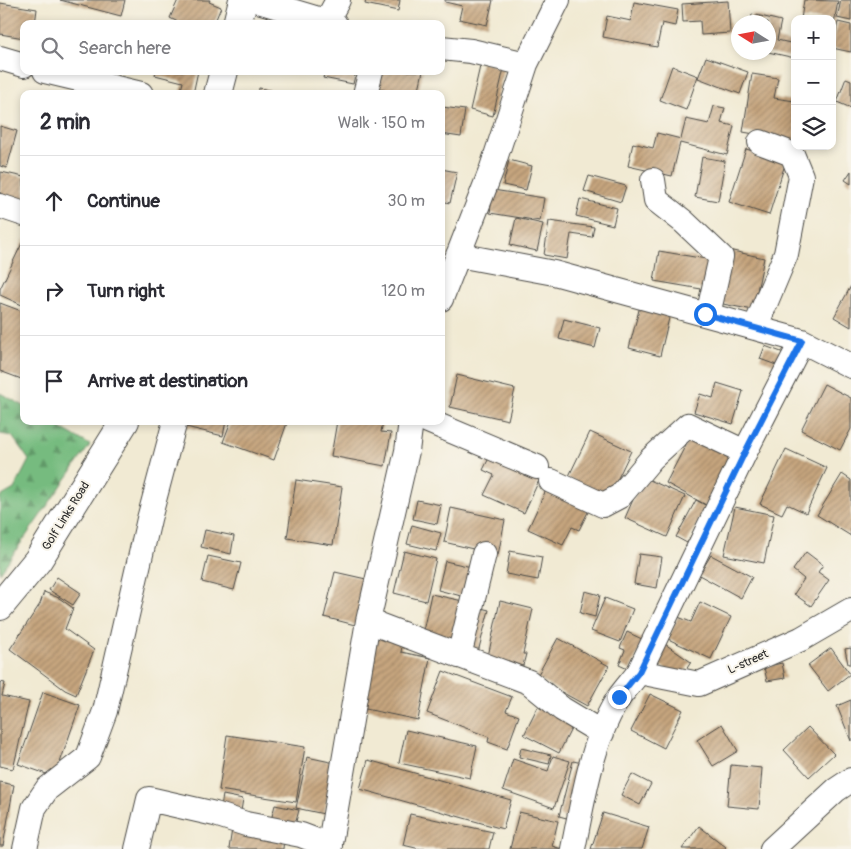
<!DOCTYPE html>
<meta charset="utf-8">
<style>
:root{--surface:#fff;--page:#f2f2f3;--text:#2b2b33;--muted:#7c7c81;--line:#e1e1e2}
body{margin:0;font-family:Pangolin,sans-serif;background:var(--page);color:var(--text)}
.controls{position:absolute;right:15px;top:15px;display:grid;overflow:hidden;border-radius:10px;box-shadow:0 2px 8px #0003}
.controls button{width:45px;height:45px;display:grid;place-items:center;padding:0;border:0;border-bottom:1px solid var(--line);background:var(--surface);color:var(--text);font:25px sans-serif}
.compass{position:absolute;left:731px;top:15px;width:45px;height:45px;border-radius:50%;background:var(--surface);box-shadow:0 2px 8px #0003;rotate:281deg}
.stop{position:absolute;width:15px;height:15px;margin:-11px;border:4px solid #1a73e8;border-radius:50%;background:#fff}
.stop.end{background:#1a73e8;border-color:#fff;box-shadow:0 1px 5px #0008}
.list{margin:0;padding:0;list-style:none}
h2{display:flex;justify-content:space-between;align-items:center;height:65px;margin:0;padding:0 20px;font-size:21px}
h2 small{font-size:16px;font-weight:400;color:var(--muted)}
.list li{display:grid;grid-template-columns:32px 1fr auto;gap:15px;align-items:center;box-sizing:border-box;height:90px;padding:0 20px;border-top:1px solid var(--line)}
.list b{display:block;font-size:19px;white-space:nowrap}
.list em{font-size:16px;font-style:normal;color:var(--muted)}
.icon{flex:none;width:28px;height:28px;fill:none;stroke:currentColor;stroke-width:2;stroke-linecap:round;stroke-linejoin:round}
.map{position:relative;flex:none;width:851px;height:849px;overflow:hidden}
.search{position:absolute;background:var(--surface);box-shadow:0 2px 8px #0003;left:20px;top:20px;width:425px;height:55px;display:flex;align-items:center;gap:12px;box-sizing:border-box;padding:0 18px;border-radius:10px;color:var(--muted);font-size:19px}
.panel{position:absolute;background:var(--surface);box-shadow:0 2px 8px #0003;left:20px;top:90px;width:425px;height:335px;border-radius:10px}
.map>svg:first-child{display:block}
</style>
<div class="map">
<svg width="851" height="849" viewBox="0 0 851 849">
<defs>
<pattern id="forest-firs" width="22" height="20" patternUnits="userSpaceOnUse" patternTransform="scale(1.25)"><rect width="22" height="20" fill="#76bb7f"/><path d="M5 1l3.5 6h-7zM16 11l3.5 6h-7z" fill="#619868"/></pattern>
<pattern id="building-hatch" width="6" height="6" patternUnits="userSpaceOnUse" patternTransform="scale(1.25)"><rect width="6" height="6" fill="#c6a57e"/><path d="M-1 1l2-2M0 6l6-6M5 7l2-2" fill="none" stroke="#a18767"/></pattern>
</defs>
<rect width="100%" height="100%" fill="#f7f3e8"/>
<filter id="ink" filterUnits="userSpaceOnUse"><feTurbulence type="fractalNoise" baseFrequency=".02" numOctaves="2"/><feDisplacementMap in="SourceGraphic" scale="10" xChannelSelector="R" yChannelSelector="G"/><feConvolveMatrix kernelMatrix="1 2 1 2 8 2 1 2 1" color-interpolation-filters="sRGB"/></filter>
<filter id="wash" filterUnits="userSpaceOnUse"><feTurbulence type="fractalNoise" baseFrequency=".0096" numOctaves="4" result="noise"/><feDisplacementMap in="SourceGraphic" scale="20" xChannelSelector="R" yChannelSelector="G"/><feGaussianBlur stdDeviation="1.12" result="paint"/><feColorMatrix in="noise" values="0 0 0 0 0 0 0 0 0 0 0 0 0 0 0 0 0 1.4 0 .05"/><feComposite in="paint" operator="in"/></filter>
<g filter="url(#wash)">
<rect width="100%" height="100%" fill="#f1ead3"/>
<path fill="url(#forest-firs)" stroke="#507355" d="M0 393 24 406V421H49L90 445 0 573V497L14 489 29 460 12 436 0 434Z"/>
<g id="blocks">
<path fill="url(#building-hatch)" d="M60 0H125L121 16Z
M178 0H210L209 2 221 7 214 24H182L170 18Z
M366 0H400L398 11 365 4Z
M445 0H493L487 25 459 19 462 6 445 2Z
M804 0 838 1 833 29 832 19H801Z
M841 0H851V21L837 18Z
M728 1 730 33 701 35 700 21 683 22 682 4Z
M634 2 678 10 675 26 662 23 657 47 603 37 607 16 631 21Z
M0 3 37 9 35 24H24V38L0 34Z
M752 14 781 21 777 40 795 44V58L768 52V22H751Z
M838 22 851 25V52L832 48Z
M706 57 748 72 740 94 698 78Z
M481 62 504 68 493 116 470 110Z
M672 66 698 76 686 110 660 100Z
M156 71H198L193 94H180L183 82 155 75Z
M325 71H356L353 84 323 78Z
M375 71H423L418 94H400L371 87Z
M752 74 778 78 774 98 795 101V141L743 132Z
M846 78 851 80V108L837 102Z
M259 88 286 93V94H258Z
M714 106 725 108 721 123 734 126 727 155 680 143 672 176 628 166 633 143 653 148 657 133 681 139 686 119 709 124Z
M442 107 465 110 461 137 441 134Z
M0 126 17 131 7 168 0 166Z
M746 149 786 161 769 215 729 202Z
M702 157 725 161 718 201 695 197Z
M509 160 532 166 526 190 503 185Z
M441 169 457 172 450 203 441 201Z
M851 171V184L845 180Z
M1 172 24 177V202L0 197Z
M589 176 626 186 621 202 584 191Z
M493 190 544 198 540 221 490 213Z
M580 199 617 208 613 225 576 216Z
M516 218 543 224 537 251 510 245Z
M549 221 594 227 592 237 571 234 567 259 544 255Z
M24 239V306L0 295V289Z
M724 249 764 258 753 310 713 302Z
M659 251 718 261 713 291 654 281Z
M851 286V327L834 317Z
M0 303 24 312V380L0 371Z
M640 306 670 314 660 356 629 348Z
M564 319 600 328 595 348 559 339Z
M765 346 784 353 779 366 760 359Z
M457 375 515 389 508 420 450 407Z
M717 383 743 391 733 424 694 412 700 394 713 398Z
M824 384 851 398V429L840 450 801 430Z
M187 421H226L223 436 186 427Z
M231 421H281L287 423 274 460 223 442Z
M337 421H383L381 432 391 433 385 466 331 456Z
M693 431 738 456 706 505 666 483Z
M590 432 631 451 609 497 568 478Z
M786 449 827 468 806 513 787 504 782 514 760 504Z
M492 452 541 476 524 513 484 495 494 475 483 470Z
M842 474 851 480V536L817 515Z
M643 477 685 496 667 537 625 518Z
M296 480 342 487 333 545 287 538Z
M546 490 589 510 579 530 572 527 563 545 528 529Z
M417 500 441 505 437 524 413 519Z
M696 500 707 506 687 543 676 537Z
M735 507 774 515 764 563 724 555Z
M451 508 505 520 498 555 444 542Z
M412 525 441 533 436 551 407 544Z
M205 530 234 536 231 554 201 547Z
M404 551 436 559 426 601 394 593Z
M510 551 542 557 538 580 506 574Z
M806 552 823 565 818 572 829 580 811 606 794 594 804 579 793 570Z
M639 554 662 557 657 588 634 584Z
M711 555 752 577 741 598 699 575Z
M208 556 241 563 234 590 202 582Z
M445 561 476 568 469 598 438 590Z
M335 572 366 579 355 625 324 617Z
M57 577 81 593 73 605 49 590Z
M585 591 600 595 595 617 580 613Z
M44 592 59 598 73 608 65 629 94 650 76 695 65 690 10 649 40 604Z
M431 594 472 603 462 645 422 636Z
M605 598 633 609 620 642 591 631Z
M500 601 533 609 523 654H526L522 669 487 661Z
M700 602 731 617 711 659 668 639 678 617 691 622Z
M473 606 489 610 478 652 463 648Z
M627 632 644 640 630 670 619 665 625 650 620 648Z
M375 635 403 641 401 652 430 658 418 720 361 708Z
M558 638 609 666 587 706 536 678Z
M665 644 691 662 680 679 654 661Z
M831 648 850 674 828 691 808 665Z
M851 648V664H848L845 649Z
M782 663 785 678 767 681 764 667Z
M443 671 512 697 506 711 519 716 507 749 488 742 489 737 427 713Z
M0 682 5 683 2 696 29 702 13 769 0 766Z
M43 692 80 705 55 777 18 764Z
M650 694 683 710 664 748 631 731Z
M851 700V741L837 706Z
M538 707 573 725 559 753 524 735Z
M722 724 738 751 713 766 697 740Z
M808 727 834 754 809 777 784 750Z
M406 730 477 746 470 778 399 763Z
M227 735 305 747 296 802 219 790Z
M521 748 551 755 549 764 519 757Z
M553 756 570 761 554 808 503 790 513 759 548 771Z
M307 757 335 763 324 814 296 808Z
M368 760 511 800 503 829 360 789Z
M573 761 587 764 574 820 559 816Z
M731 765 762 768 759 809 727 806Z
M632 774 651 784 640 805 621 795Z
M0 782 14 785 3 846H0Z
M223 795 243 799 241 811 221 807Z
M275 805 299 810 295 825 271 820Z
M519 812 558 821 552 846 562 849H510Z
M603 813 649 827 642 849H591Z
M410 814 493 832 489 849H420L403 845Z
M699 826 726 847 724 849H682Z
M232 829 284 837 283 849H229Z"/>
</g>
</g>
<g filter="url(#ink)">
<use href="#blocks" fill-opacity="0" stroke="#494844" stroke-width="1"/>
<g fill="none" stroke-linecap="round" stroke-linejoin="round">
<g stroke="#494844" stroke-width="26">
<path id="minor" d="M255 0 335 24
M326 22 338 0
M441 48 471 51 526 64 491 171 441 299
M0 58 24 65
M526 64 558 0
M45 71 141 94
M365 94 371 71
M653 180 656 200 684 222 721 257 708 315
M0 206 24 214
M458 255 554 273 755 328 802 341 851 366
M755 328 786 254 801 176 792 154 760 142
M428 421 537 467
M551 481 603 505 620 496 651 459 688 425 745 452
M368 621 529 682 562 709 602 733
M459 656 484 554
M639 672 699 684 801 639 851 610
M25 849 34 808 47 789 88 757 105 711 149 519 175 421
M137 849 149 799 215 814 246 824 301 835 330 846
M329 849 368 621 407 451 411 421
M573 849C583 801 592 737 620 696 626 688 633 680 639 672L745 452 802 341
M772 849 836 790 851 780"/>
</g>
<g stroke="#494844" stroke-width="30">
<path id="tertiary" d="M237 24 243 0
M218 94 224 71
M0 606 38 560 125 421"/>
</g>
<use href="#minor" stroke="#fff" stroke-width="24"/>
<use href="#tertiary" stroke="#fff" stroke-width="28"/>
</g>
</g>
<g fill="none" stroke-linecap="round" stroke-linejoin="round" filter="url(#ink)">
<path stroke="#1a73e8" stroke-width="6" d="M619 697 639 672 745 452 802 341 705 314"/>
</g>
<g text-anchor="middle" dominant-baseline="central" stroke-width="4" stroke-linejoin="round" paint-order="stroke">
<g font-size="12" fill="#2b2b2b" stroke="#f7f3e8">
<text transform="translate(66 516) rotate(-58)">Golf Links Road</text>
<text transform="translate(748 662) rotate(-24)">L-street</text>
</g>
</g>
</svg>
<div class="controls">
<button>+</button>
<button>−</button>
<button><svg class="icon" aria-label="layers" viewBox="0 0 24 24"><path d="M12 4l9 5-9 5-9-5zM3 14l9 5 9-5"/></svg></button>
</div>
<svg class="compass" viewBox="-18 -18 36 36"><path d="M0-13l5 13h-10z" fill="#e53935"/><path d="M0 13l5-13h-10z" fill="#7c7c81"/></svg>
<div class="stop" style="left:705px;top:314px"></div>
<div class="stop end" style="left:619px;top:697px"></div>
<div class="search"><svg class="icon" aria-label="search" viewBox="0 0 24 24"><circle cx="10" cy="10" r="6"/><path d="M15 15l6 6"/></svg>Search here</div>
<section class="panel">
<h2>2 min<small>Walk · 150 m</small></h2>
<ul class="list">
<li><svg class="icon" aria-label="ahead" viewBox="0 0 24 24"><path d="M12 20V5M6 11l6-6 6 6"/></svg><div><b>Continue</b></div><em>30 m</em></li>
<li><svg class="icon" aria-label="right" viewBox="0 0 24 24"><path d="M7 20v-9h11M14 6l5 5-5 5"/></svg><div><b>Turn right</b></div><em>120 m</em></li>
<li><svg class="icon" aria-label="arrive" viewBox="0 0 24 24"><path d="M6 21V4h12l-3 4 3 4H6"/></svg><div><b>Arrive at destination</b></div></li>
</ul>
</section>
</div>
